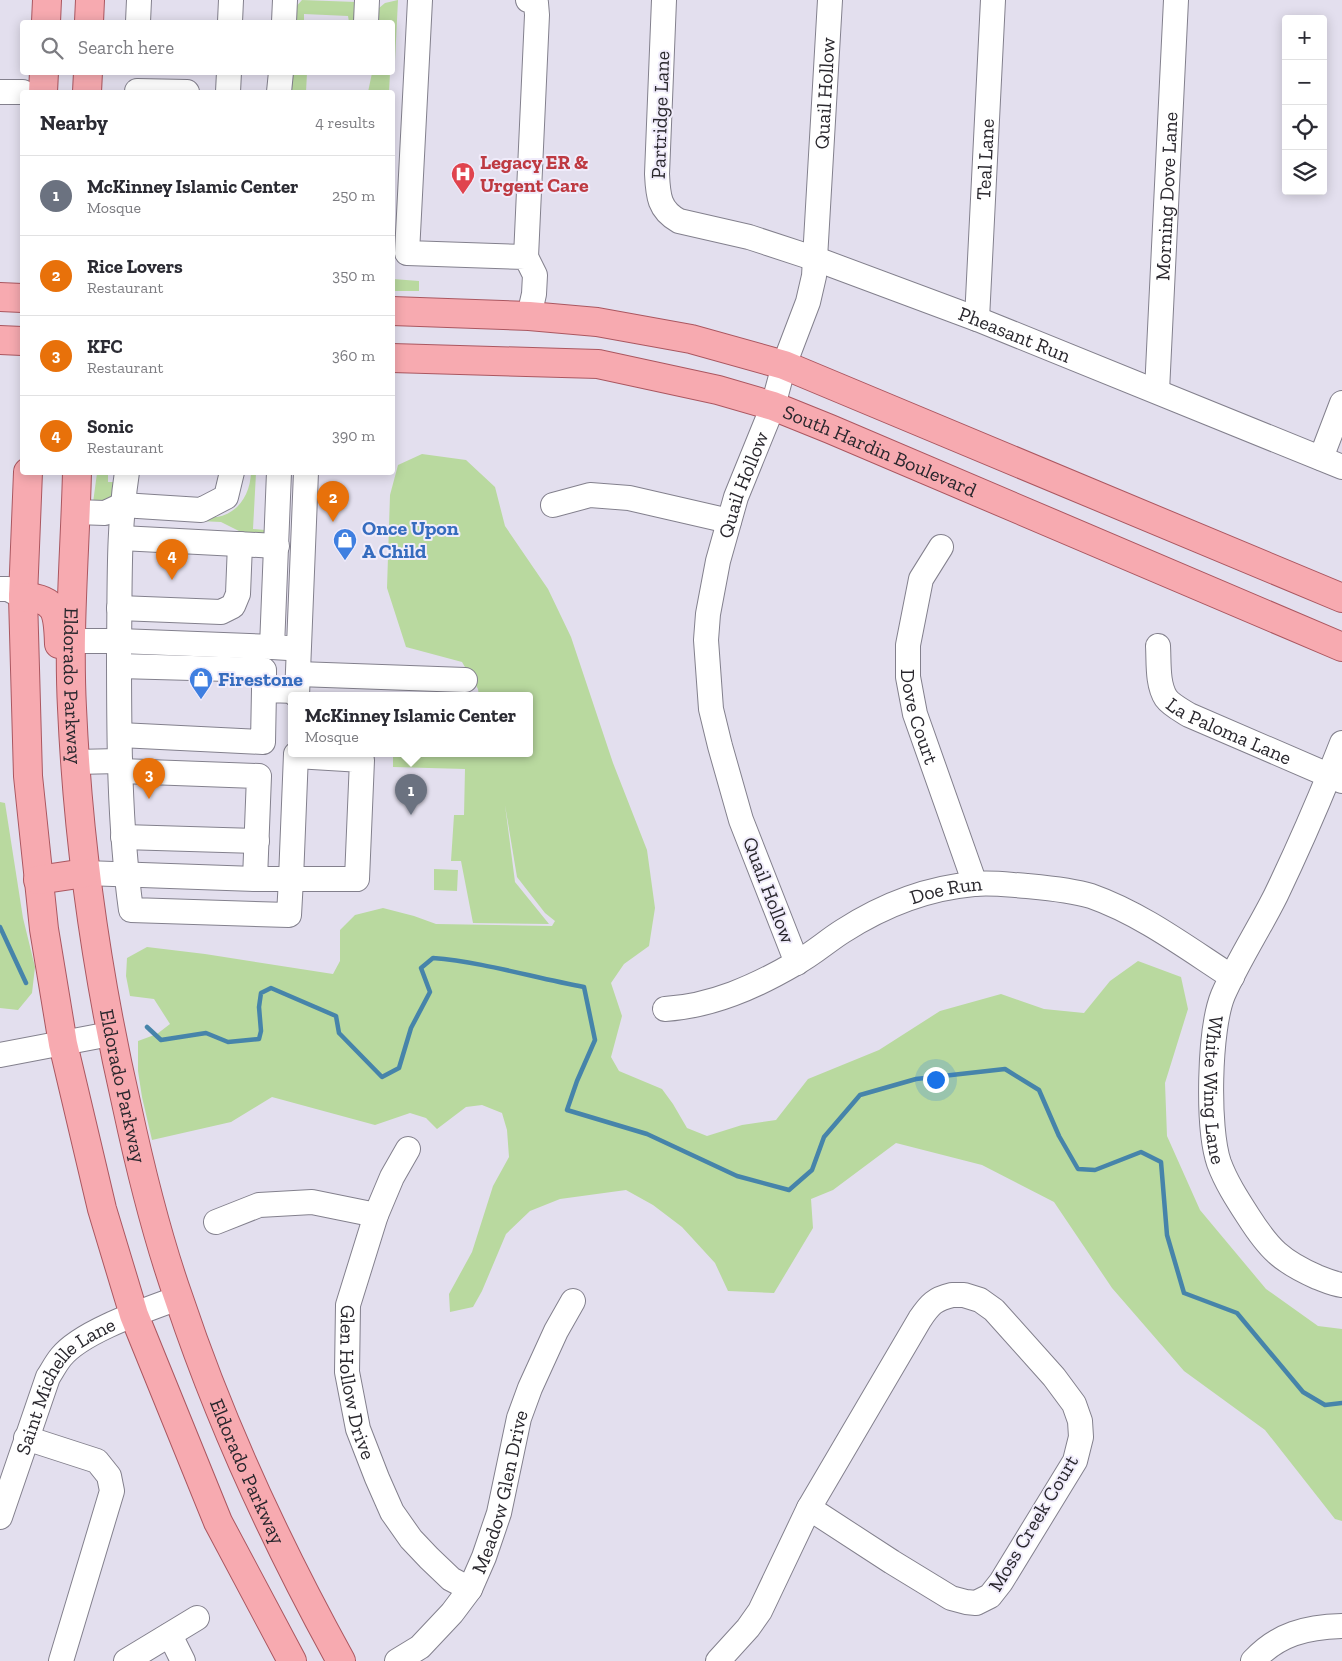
<!DOCTYPE html>
<meta charset="utf-8">
<style>
:root{--surface:#fff;--page:#f2f2f3;--text:#2b2b33;--muted:#7c7c81;--line:#e1e1e2;--accent:#2563eb}
body{margin:0;font-family:"Zilla Slab",serif;background:var(--page);color:var(--text)}
.controls{position:absolute;right:15px;top:15px;display:grid;overflow:hidden;border-radius:5px;box-shadow:0 2px 12px #0003}
.controls button{width:45px;height:45px;display:grid;place-items:center;padding:0;border:0;border-bottom:1px solid var(--line);background:var(--surface);color:var(--text);font:25px sans-serif}
.you{position:absolute;left:935px;top:1079px;width:18px;height:18px;margin:-12px;border:4px solid #fff;border-radius:50%;background:#1a73e8;box-shadow:0 0 0 8px #1a73e833}
.badge{display:grid;place-items:center;width:32px;height:32px;border-radius:50%;background:var(--accent);color:#fff;font-size:16px;font-weight:700}
.pin{position:absolute;translate:-50% -41px;filter:drop-shadow(0 1px 2px #0008)}
.pin::after{content:'';position:absolute;top:26px;width:18px;height:15px;background:inherit;clip-path:polygon(0 0,100% 0,50% 100%)}
.popup{position:absolute;left:288px;top:692px;width:245px;height:65px;box-sizing:border-box;display:grid;place-content:center;border-radius:5px;background:var(--surface);filter:drop-shadow(0 1px 4px #0005);font-size:16px;white-space:nowrap;color:var(--muted)}
.popup b{font-size:19px;color:var(--text)}
.popup::after{content:'';position:absolute;left:50%;top:100%;margin-left:-10px;border:10px solid transparent;border-top-color:var(--surface)}
.list{margin:0;padding:0;list-style:none}
h2{display:flex;justify-content:space-between;align-items:center;height:65px;margin:0;padding:0 20px;font-size:21px}
h2 small{font-size:16px;font-weight:400;color:var(--muted)}
.list li{display:grid;grid-template-columns:32px 1fr auto;gap:15px;align-items:center;box-sizing:border-box;height:80px;padding:0 20px;border-top:1px solid var(--line)}
.list b{display:block;font-size:19px;white-space:nowrap}
.list p{margin:0;font-size:16px;white-space:nowrap;color:var(--muted)}
.list em{font-size:16px;font-style:normal;color:var(--muted)}
.icon{flex:none;width:28px;height:28px;fill:none;stroke:currentColor;stroke-width:2;stroke-linecap:round;stroke-linejoin:round}
.map{position:relative;flex:none;width:1342px;height:1661px;overflow:hidden}
.search{position:absolute;background:var(--surface);box-shadow:0 2px 12px #0003;left:20px;top:20px;width:375px;height:55px;display:flex;align-items:center;gap:12px;box-sizing:border-box;padding:0 18px;border-radius:5px;color:var(--muted);font-size:19px}
.panel{position:absolute;background:var(--surface);box-shadow:0 2px 12px #0003;left:20px;top:90px;width:375px;height:385px;border-radius:5px}
.map>svg:first-child{display:block}
</style>
<div class="map">
<svg width="1342" height="1661" viewBox="0 0 1342 1661">
<rect width="100%" height="100%" fill="#e3dfee"/>
<path fill="#b9d99f" d="M302 0 356 2 359 22H349L348 16 304 14V22H292L294 9Z
M398 0 395 61H393L392 22H378L379 8 385 3Z
M289 73H307L306 92H288Z
M372 73H390L389 92H368Z
M393 279 419 281V291H393Z
M422 454 466 460 495 487 505 526 548 589 571 637 613 763 647 850 655 908 649 946 624 964 611 983 622 1016 611 1057 619 1071 662 1089 673 1104 687 1128 707 1136 742 1125 776 1120 808 1079 879 1050 940 1011 1001 994 1044 1009 1084 1013 1110 981 1138 961 1181 977 1188 1009 1165 1083 1167 1136 1200 1210 1266 1289 1318 1326 1342 1329V1521L1335 1519 1265 1430 1184 1371 1112 1288 1054 1202 982 1165 896 1143 833 1190 811 1199 813 1228 774 1293 728 1291 715 1263 682 1227 653 1205 626 1190 560 1199 530 1211 506 1234 482 1291 473 1307 450 1312 449 1294 472 1252 493 1186 509 1157 507 1130 502 1113 482 1105 466 1107 437 1129 426 1118 410 1113 375 1125 272 1097 231 1122 152 1140 142 1097 138 1071V1041L157 1034 170 1024 154 999 130 996 126 976 127 958 147 947 205 954 333 974 340 961V930L355 915 383 908 414 916 436 924 552 926 555 921 545 913 517 877 505 805 515 882 549 924 473 923 461 861H451L454 815H464L465 769 393 767V754H530V696H479L478 689 462 662 406 647 387 588 390 495 398 465Z
M97 473H108V482H116L112 500 93 503Z
M251 473H256L253 529 265 530 266 535 249 536 221 522 134 518 133 515 137 513 217 517C239 513 250 494 251 473Z
M0 802 5 803 23 918 35 967 32 993 18 1010 0 1008Z
M434 869 458 870 457 891 434 890Z"/>
<g fill="none" stroke-linecap="round" stroke-linejoin="round">
<path stroke="#4684aa" stroke-width="4.5" d="M0 927 26 983
M147 1027 161 1040 206 1033 228 1042 259 1039 261 1031 259 1007 261 993 271 988 336 1016 339 1033 382 1077 399 1068 411 1028 430 992 421 968 433 958C484 962 534 978 584 987L595 1040 577 1081 567 1110 647 1134 737 1176 789 1190 812 1170 824 1137 860 1095 916 1079 1005 1069 1039 1090 1059 1136 1078 1169 1095 1170 1141 1152 1161 1162 1167 1235 1184 1293 1237 1313 1303 1392 1325 1405 1342 1403"/>
<g stroke="#83808d" stroke-width="26">
<g id="minor">
<path d="M420 0 407 253 526 257 535 275 534 294 529 316"/>
<path id="s1" d="M664 0 657 174C658 196 659 210 679 221L749 237 816 259 977 319 1342 467"/>
<path d="M138 22 139 0"/>
<path d="M230 22 231 0"/>
<path d="M284 22 285 0"/>
<path d="M366 22 367 0"/>
<path d="M137 91 187 92"/>
<path d="M0 92H23"/>
<path d="M228 92 229 72"/>
<path d="M279 92 281 72"/>
<path d="M526 257 537 15 536 3 528 0"/>
<path id="s2" d="M977 319 993 0"/>
<path id="s3" d="M1157 391 1176 0"/>
<path d="M1321 458 1342 403"/>
<path d="M127 472C118 530 120 589 119 648 119 735 119 823 131 910L289 915 291 879H357L362 760 296 756"/>
<path d="M279 472 272 647 288 648"/>
<path d="M553 505 590 495 629 498 729 521"/>
<path d="M76 512 105 513 122 505 201 510 226 497 232 472"/>
<path d="M121 538 277 546"/>
<path id="s4" d="M941 547 921 579 908 645V677L915 714 975 884"/>
<path d="M0 589H8L23 597"/>
<path d="M119 608 221 612 233 606 238 594 240 544"/>
<path d="M71 641H119L272 647"/>
<path id="s5" d="M1158 646C1159 662 1157 684 1166 698 1171 705 1181 710 1189 715L1342 781"/>
<path d="M119 666 264 670V690"/>
<path d="M298 674 465 680"/>
<path d="M297 696 306 472"/>
<path d="M120 735 263 742 264 690 297 691"/>
<path id="s6" d="M1342 743C1322 794 1300 845 1276 895 1259 929 1238 961 1223 995 1209 1029 1207 1128 1219 1163 1226 1182 1237 1199 1248 1216 1269 1249 1281 1261 1317 1277 1325 1280 1333 1284 1342 1285"/>
<path d="M75 762 120 761"/>
<path d="M121 771 259 776 255 879"/>
<path d="M123 837 257 841"/>
<path d="M85 873 255 879H291L296 754"/>
<path id="s7" d="M797 963 741 820 720 746 711 709 706 640 708 614 718 561 736 497 773 406 784 365 808 302 814 276 830 0"/>
<path id="s8" d="M665 1009C712 1006 755 987 796 963 813 954 827 941 843 931 882 906 928 888 974 884 992 882 1010 885 1027 886 1048 888 1071 890 1091 896 1142 914 1187 948 1232 977"/>
<path d="M0 1055 110 1034"/>
<path id="s9" d="M408 1149 392 1177 376 1215 348 1305 347 1372 358 1429 377 1478 392 1512 411 1539 429 1558 451 1579 470 1589"/>
<path d="M216 1222 259 1205 312 1202 376 1215"/>
<path d="M952 1295H964L980 1300 994 1310 1054 1377 1074 1404 1080 1421 1081 1437 1075 1461 1001 1582 990 1596 976 1603 966 1602 951 1598 892 1562 809 1508 920 1319C930 1304 935 1299 952 1295Z"/>
<path d="M26 1438 97 1461 109 1476 112 1491 61 1661"/>
<path id="s10" d="M0 1517 48 1377C52 1371 56 1363 61 1357 82 1331 146 1310 178 1298"/>
<path d="M170 1635 183 1661"/>
<path d="M126 1661 197 1618"/>
<path id="s11" d="M397 1661 420 1647 452 1613 470 1589 484 1557 499 1513 519 1418 530 1388 556 1331 573 1301"/>
<path d="M718 1661 748 1628 760 1611 809 1508"/>
<path d="M1253 1661C1278 1634 1306 1627 1342 1626"/>
</g>
</g>
<g stroke="#ab5760" stroke-width="30">
<g id="major">
<path d="M46 22 47 0"/>
<path d="M89 22 90 0"/>
<path d="M43 92 44 72"/>
<path d="M87 92 88 72"/>
<path d="M0 297 22 298"/>
<path d="M392 311 529 316 597 322 691 339 784 365 1342 598"/>
<path d="M0 340 22 341"/>
<path id="s12" d="M392 358 598 364 718 390 773 406 830 429 1342 647"/>
<path d="M28 472 23 597 28 776 44 929 63 1044 102 1209 134 1315 218 1522 292 1661"/>
<path id="s13" d="M77 472C75 551 68 630 72 708 78 843 97 976 127 1107 141 1172 157 1237 179 1299 221 1425 277 1545 341 1661"/>
<path d="M23 597C58 598 58 614 59 644"/>
<path d="M38 880 85 873"/>
</g>
</g>
<use href="#minor" stroke="#fff" stroke-width="24"/>
<use href="#major" stroke="#f7aab0" stroke-width="28"/>
</g>
<defs>
<g id="hospital-pin" transform="scale(1.25)"><path d="M0 17L-7.5 6A9.5 9.5 0 1 1 7.5 6Z" fill="#e0444e" stroke="#f0ecfb"/><path d="M-5-5h3v3.5h4V-5h3V5h-3V1.5h-4V5h-3Z" fill="#fff"/></g>
<g id="shop-pin" transform="scale(1.25)"><path d="M0 17L-7.5 6A9.5 9.5 0 1 1 7.5 6Z" fill="#3f7fe0" stroke="#f0ecfb"/><path d="M-5-2.5h2.3a2.7 3.5 0 0 1 5.4 0H5L5.5 6h-11ZM-1.5-2.5h3a1.5 2.3 0 0 0-3 0Z" fill="#fff"/></g>
</defs>
<g fill-rule="evenodd">
<use href="#hospital-pin" x="463" y="174"/>
<use href="#shop-pin" x="345" y="540"/>
<use href="#shop-pin" x="201" y="679"/>
</g>
<g text-anchor="middle" dominant-baseline="central" stroke-width="4" stroke-linejoin="round" paint-order="stroke">
<g font-size="20" fill="#29272d" stroke="#f0ecfb">
<text stroke="none"><textPath href="#s7" startOffset="902">Quail Hollow</textPath></text>
<text transform="translate(660 115) rotate(-88)">Partridge Lane</text>
<text stroke="none"><textPath href="#s2" startOffset="160">Teal Lane</textPath></text>
<text stroke="none"><textPath href="#s3" startOffset="195">Morning Dove Lane</textPath></text>
<text stroke="none"><textPath href="#s1" startOffset="584">Pheasant Run</textPath></text>
<text stroke="none"><textPath href="#s12" startOffset="502">South Hardin Boulevard</textPath></text>
<text stroke="none"><textPath href="#s7" startOffset="498">Quail Hollow</textPath></text>
<text stroke="none"><textPath href="#s13" startOffset="214">Eldorado Parkway</textPath></text>
<text stroke="none"><textPath href="#s4" startOffset="178">Dove Court</textPath></text>
<text stroke="none"><textPath href="#s5" startOffset="125">La Paloma Lane</textPath></text>
<text transform="translate(769 890) rotate(69)">Quail Hollow</text>
<text stroke="none"><textPath href="#s8" startOffset="309">Doe Run</textPath></text>
<text stroke="none"><textPath href="#s13" startOffset="618">Eldorado Parkway</textPath></text>
<text stroke="none"><textPath href="#s6" startOffset="375">White Wing Lane</textPath></text>
<text stroke="none"><textPath href="#s9" startOffset="246">Glen Hollow Drive</textPath></text>
<text stroke="none"><textPath href="#s10" startOffset="151">Saint Michelle Lane</textPath></text>
<text stroke="none"><textPath href="#s13" startOffset="1024">Eldorado Parkway</textPath></text>
<text stroke="none"><textPath href="#s11" startOffset="206">Meadow Glen Drive</textPath></text>
<text transform="translate(1033 1523) rotate(-59)">Moss Creek Court</text>
</g>
<g font-size="20" font-weight="bold" fill="#be3a42" stroke="#f0ecfb" text-anchor="start">
<text x="480" y="162">Legacy ER &amp;<tspan x="480" dy="23">Urgent Care</tspan></text>
</g>
<g font-size="20" font-weight="bold" fill="#366cbe" stroke="#f0ecfb" text-anchor="start">
<text x="362" y="528">Once Upon<tspan x="362" dy="23">A Child</tspan></text>
<text x="218" y="679">Firestone</text>
</g>
</g>
</svg>
<div class="controls">
<button>+</button>
<button>−</button>
<button><svg class="icon" aria-label="locate" viewBox="0 0 24 24"><circle cx="12" cy="12" r="6"/><path d="M12 2v4M12 18v4M2 12h4M18 12h4"/></svg></button>
<button><svg class="icon" aria-label="layers" viewBox="0 0 24 24"><path d="M12 4l9 5-9 5-9-5zM3 14l9 5 9-5"/></svg></button>
</div>
<div class="you"></div>
<div class="pin badge" style="left:411px;top:815px;background:#6b7280">1</div>
<div class="popup"><b>McKinney Islamic Center</b>Mosque</div>
<div class="pin badge" style="left:333px;top:522px;background:#e8710a">2</div>
<div class="pin badge" style="left:149px;top:799px;background:#e8710a">3</div>
<div class="pin badge" style="left:172px;top:580px;background:#e8710a">4</div>
<div class="search"><svg class="icon" aria-label="search" viewBox="0 0 24 24"><circle cx="10" cy="10" r="6"/><path d="M15 15l6 6"/></svg>Search here</div>
<section class="panel">
<h2>Nearby<small>4 results</small></h2>
<ul class="list">
<li><span class="badge" style="background:#6b7280">1</span><div><b>McKinney Islamic Center</b><p>Mosque</p></div><em>250 m</em></li>
<li><span class="badge" style="background:#e8710a">2</span><div><b>Rice Lovers</b><p>Restaurant</p></div><em>350 m</em></li>
<li><span class="badge" style="background:#e8710a">3</span><div><b>KFC</b><p>Restaurant</p></div><em>360 m</em></li>
<li><span class="badge" style="background:#e8710a">4</span><div><b>Sonic</b><p>Restaurant</p></div><em>390 m</em></li>
</ul>
</section>
</div>
